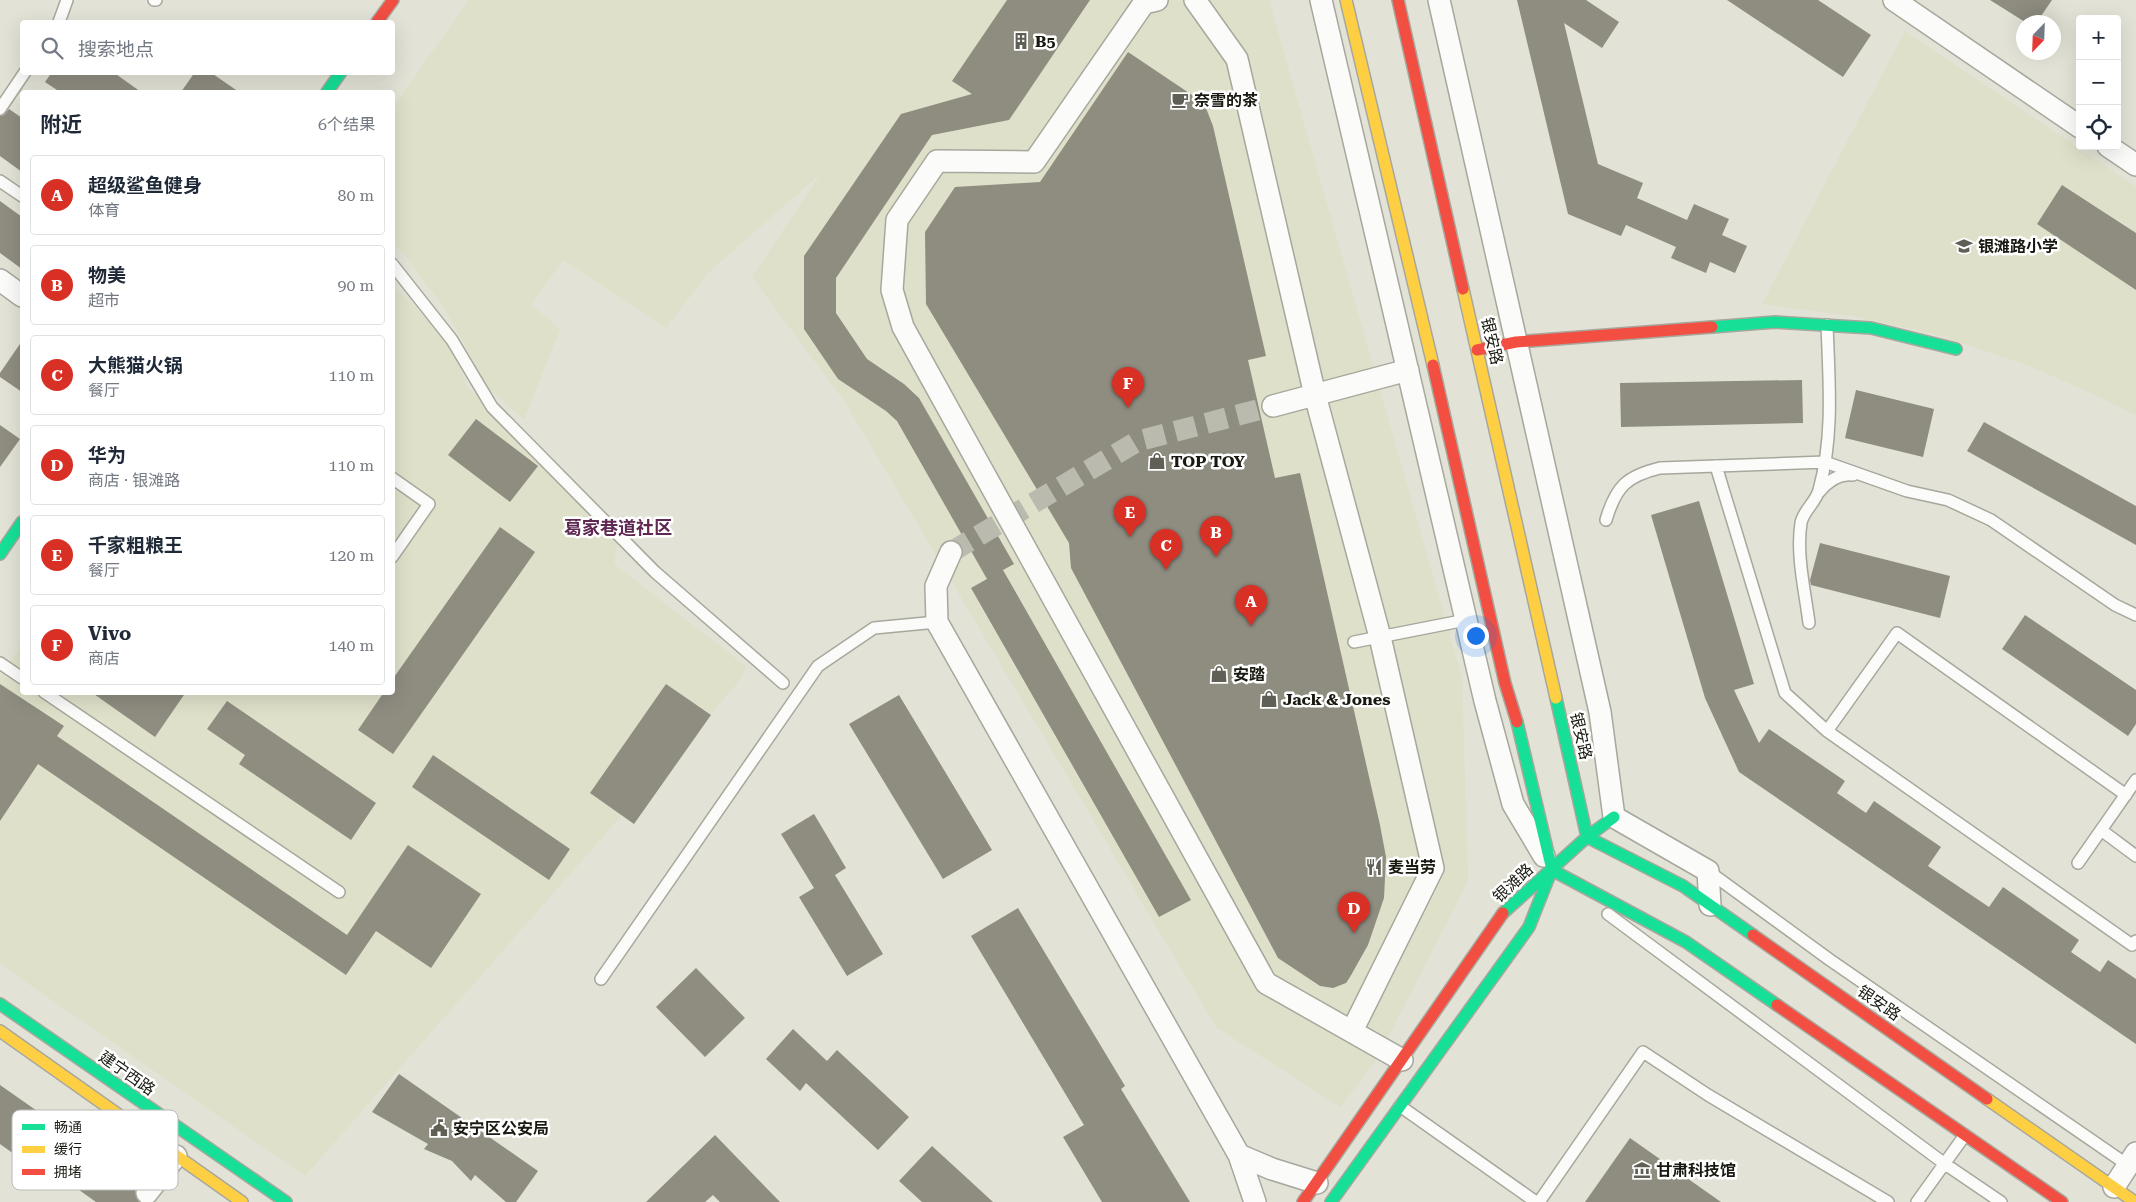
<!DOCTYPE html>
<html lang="zh">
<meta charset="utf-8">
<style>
:root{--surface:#fff;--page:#f6f6f7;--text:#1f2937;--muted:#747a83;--line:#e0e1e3;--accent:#d93025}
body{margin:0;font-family:"Roboto Serif","Noto Sans SC",serif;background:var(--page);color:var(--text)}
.controls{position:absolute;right:15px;top:15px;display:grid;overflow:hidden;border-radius:5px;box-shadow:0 5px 20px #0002}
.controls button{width:45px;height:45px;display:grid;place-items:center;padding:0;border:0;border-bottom:1px solid var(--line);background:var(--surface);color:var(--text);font:25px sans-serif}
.compass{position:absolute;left:2016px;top:15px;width:45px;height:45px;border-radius:50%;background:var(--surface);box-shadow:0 5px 20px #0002;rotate:203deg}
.you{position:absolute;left:1475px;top:635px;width:18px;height:18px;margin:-12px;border:4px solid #fff;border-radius:50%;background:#1a73e8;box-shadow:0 0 0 8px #1a73e833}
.badge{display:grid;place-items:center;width:32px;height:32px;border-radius:50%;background:var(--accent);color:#fff;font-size:16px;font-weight:700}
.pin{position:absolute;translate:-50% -41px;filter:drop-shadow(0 1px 2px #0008)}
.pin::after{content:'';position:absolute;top:26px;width:18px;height:15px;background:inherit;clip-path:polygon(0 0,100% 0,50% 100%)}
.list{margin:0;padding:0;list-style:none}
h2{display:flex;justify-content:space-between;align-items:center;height:65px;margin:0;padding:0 20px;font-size:21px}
h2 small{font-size:16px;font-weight:400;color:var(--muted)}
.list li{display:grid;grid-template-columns:32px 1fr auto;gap:15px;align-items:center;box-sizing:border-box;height:80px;margin:0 10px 10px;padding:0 10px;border:1px solid var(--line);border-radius:5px}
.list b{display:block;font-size:19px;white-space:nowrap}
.list p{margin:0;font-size:16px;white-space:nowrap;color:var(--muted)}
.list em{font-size:16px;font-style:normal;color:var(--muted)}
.icon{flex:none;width:28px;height:28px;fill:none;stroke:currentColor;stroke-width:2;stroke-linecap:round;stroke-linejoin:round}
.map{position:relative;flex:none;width:2136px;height:1202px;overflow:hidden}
.search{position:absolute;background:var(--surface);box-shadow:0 5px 20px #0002;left:20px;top:20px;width:375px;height:55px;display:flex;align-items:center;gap:12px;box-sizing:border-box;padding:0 18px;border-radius:5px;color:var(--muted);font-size:19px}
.panel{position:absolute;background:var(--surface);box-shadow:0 5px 20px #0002;left:20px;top:90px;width:375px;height:605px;border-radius:5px}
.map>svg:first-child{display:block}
</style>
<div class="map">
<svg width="2136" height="1202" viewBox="0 0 2136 1202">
<rect width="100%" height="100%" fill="#e2e2d6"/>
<path fill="#dfe0c9" d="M469 0H1269L1462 678 1468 881 1377 1059 1340 1107 1216 1027 845 402 752 277 821 173 708 273 666 328 563 260 531 305 560 329 524 420 488 388 446 311 404 254 393 243 392 108Z
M1905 31 2136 187V415L2102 398 2027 365 1941 336 1852 316 1762 304Z
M393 285 447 339 468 387 617 544 614 564 747 667 736 685 305 1176 0 964V677L22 644V692H392Z"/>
<path fill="#8f8c80" d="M1007 0H1090L1009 120 932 135 836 278V313L867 359 904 384 919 398 1014 564 1003 570 1191 900 1159 917 971 588 987 579 897 421 886 411 838 379 804 329V256L901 114 972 94 952 81Z
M1517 0H1586L1619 22 1602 48 1564 23 1598 164 1643 183 1637 198 1687 220 1694 204 1729 219 1722 235 1747 246 1735 273 1710 262 1706 273 1671 258 1676 247 1626 225 1621 236 1568 214Z
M1727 0H1818L1871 35 1843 77Z
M1990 0H2052L2037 22H2025Z
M1128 52 1204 103 1213 126 1266 356 1248 360 1275 478 1300 473 1380 825 1386 857 1384 898 1368 945 1350 977 1346 983 1333 988 1320 986 1278 958 1071 568 1069 543 926 304 925 232 955 187 1040 182Z
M52 72H113L141 92H60L45 82Z
M195 72H210L239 92H181Z
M9 109 22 118V172L0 156V116L4 115Z
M2062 185 2136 233V290L2037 224Z
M0 201 22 217V269L0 253Z
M22 341V392L0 377V373Z
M1802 380 1803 423 1621 427 1620 383Z
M1856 390 1934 409 1923 457 1845 438Z
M476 419 538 466 510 502 448 455Z
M1984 422 2136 506V545L1967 451Z
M0 425 20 439 0 467Z
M1699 501 1754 684 1734 690 1759 743 1769 729 1845 781 1837 793 1866 813 1874 801 1941 847 1928 866 1989 907 2003 887 2079 940 2071 952 2100 972 2108 960 2136 979V1044L1739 772 1705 698 1651 515Z
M500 527 535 552 393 754 358 730 384 692H392V680Z
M1820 543 1950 576 1940 618 1811 585 1810 580Z
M2025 615 2136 690V724L2128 736 2002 649Z
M0 684 64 726 57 736 347 935 408 845 481 894 431 968 376 931 346 975 38 764 0 821Z
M666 684 711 715 634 824 590 793Z
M91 692H186L155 737Z
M899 695 992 850 943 879 849 724Z
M227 701 376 803 351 840 239 764 245 755 207 729Z
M433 755 570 849 549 880 412 787Z
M814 814 846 868 835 875 883 954 847 976 799 897 814 888 781 834Z
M1018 908 1125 1086 1121 1089 1190 1202H1102L1063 1137 1084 1125 971 936Z
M696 968 745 1018 705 1057 656 1007Z
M793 1029 827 1061 837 1050 909 1117 878 1150 806 1083 800 1091 766 1059Z
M399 1074 538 1171 516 1202H506L475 1175 471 1181 452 1161 424 1149 428 1144 372 1112Z
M0 1085 60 1127 58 1131 137 1186 135 1192 139 1202H96L37 1160 32 1167 0 1144Z
M715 1135 780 1202H720L713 1195 705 1202H646Z
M1630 1138 1721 1202H1585Z
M932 1146 993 1202H922L899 1181Z"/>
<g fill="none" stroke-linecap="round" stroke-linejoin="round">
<path stroke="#babaaf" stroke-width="21" stroke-dasharray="21 11" stroke-linecap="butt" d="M951 552 1138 441 1273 406"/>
<g stroke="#a7a79d" stroke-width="14">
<path id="lane" d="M154 0H156
M59 22 67 0
M0 109 25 72
M0 181 22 196
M392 264 452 340 492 407 655 572 783 683
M1716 466 1785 693 1827 731 2132 945 2136 941
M392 478 429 504 392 557
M1819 492C1828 481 1839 473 1853 475
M1606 520C1616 486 1627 476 1660 468L1825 462 1907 491 1948 500 1991 520 2115 605 2136 615
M1809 623C1805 591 1796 555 1801 523 1803 511 1816 502 1819 490 1834 436 1829 380 1827 325
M1354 642 1466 620
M0 663 22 678
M44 692 339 892
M1827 731 1897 633 2126 795
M2101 830 2136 856
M2078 863 2136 780
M1708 871 1830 960 2132 1168
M1608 914 1945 1164 2001 1202
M601 979 818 666 874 628 937 622
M1400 1106 1536 1202
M1539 1202 1643 1052 1708 1095 1888 1202
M1917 1202 1965 1135"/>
</g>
<g stroke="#a7a79d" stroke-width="24">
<path id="street" d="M1157 0 1144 3 1034 162 937 161 897 220 892 290 903 327 1266 983 1402 1060
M1195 0 1237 59 1315 395 1380 637 1433 868 1352 1031
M1321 0 1485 701 1513 804 1544 856
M1439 0 1600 712 1614 817 1708 871 1710 905
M1894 0 2080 127
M2108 146 2136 165
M0 280 22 296
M1273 406 1408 370
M951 552 936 586 937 622 1239 1155 1255 1202
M1239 1155 1272 1169 1317 1183
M2114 1187 2136 1153
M147 1193 176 1156"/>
</g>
<g stroke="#a7a79d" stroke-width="14">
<path id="fast" d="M327 92 341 72
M1712 327 1775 322 1871 328 1956 349
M0 554 22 522
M1556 698 1587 837 1683 886 1753 935
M1517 722 1552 870 1686 942 1777 1005
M1503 913 1587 837 1614 817
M0 1004 286 1202
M1331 1202 1529 927 1550 874"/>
</g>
<g stroke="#a7a79d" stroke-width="14">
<path id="slow" d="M1346 0 1433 365
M1463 289 1556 698
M0 1031 242 1202
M1987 1099 2135 1202"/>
</g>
<g stroke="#a7a79d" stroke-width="14">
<path id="jam" d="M1398 0 1463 289
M377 22 393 0
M1477 350 1516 342 1712 327
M1433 365 1505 683 1517 722
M1753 935 1987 1099
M1777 1005 2062 1202
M1303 1202 1503 913"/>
</g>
<use href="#lane" stroke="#fbfbf9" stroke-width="11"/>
<use href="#street" stroke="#fbfbf9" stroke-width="21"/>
<use href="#fast" stroke="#16e098" stroke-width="11"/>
<use href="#slow" stroke="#ffcf43" stroke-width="11"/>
<use href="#jam" stroke="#f24e42" stroke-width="11"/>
</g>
<defs>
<g id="building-bare" transform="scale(1.35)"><path d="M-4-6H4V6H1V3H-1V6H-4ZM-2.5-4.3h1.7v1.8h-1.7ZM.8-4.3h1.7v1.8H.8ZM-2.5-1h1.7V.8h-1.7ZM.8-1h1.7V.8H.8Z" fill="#5f5f56" stroke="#fff" stroke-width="2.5" paint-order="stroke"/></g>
<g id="cafe-bare" transform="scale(1.35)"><path d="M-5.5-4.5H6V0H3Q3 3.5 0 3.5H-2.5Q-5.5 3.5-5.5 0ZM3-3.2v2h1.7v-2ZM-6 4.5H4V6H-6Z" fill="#5f5f56" stroke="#fff" stroke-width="2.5" paint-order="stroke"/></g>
<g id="school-bare" transform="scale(1.35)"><path d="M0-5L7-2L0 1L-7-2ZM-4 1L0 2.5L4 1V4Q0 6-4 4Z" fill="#5f5f56" stroke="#fff" stroke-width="2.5" paint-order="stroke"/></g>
<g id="shop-bare" transform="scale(1.35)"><path d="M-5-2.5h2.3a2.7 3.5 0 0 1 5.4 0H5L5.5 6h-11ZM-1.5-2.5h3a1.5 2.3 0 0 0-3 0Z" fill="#5f5f56" stroke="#fff" stroke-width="2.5" paint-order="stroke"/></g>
<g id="restaurant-bare" transform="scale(1.35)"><path d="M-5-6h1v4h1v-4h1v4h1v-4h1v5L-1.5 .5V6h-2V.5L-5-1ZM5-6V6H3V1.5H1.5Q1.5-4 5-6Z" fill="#5f5f56" stroke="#fff" stroke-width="2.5" paint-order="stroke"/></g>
<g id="civic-bare" transform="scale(1.35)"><path d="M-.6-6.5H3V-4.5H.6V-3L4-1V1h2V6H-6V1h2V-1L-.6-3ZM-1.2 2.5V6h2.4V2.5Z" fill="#5f5f56" stroke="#fff" stroke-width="2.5" paint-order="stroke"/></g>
<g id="museum-bare" transform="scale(1.35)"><path d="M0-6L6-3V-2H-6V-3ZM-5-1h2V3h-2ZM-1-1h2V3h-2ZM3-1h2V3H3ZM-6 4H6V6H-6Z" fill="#5f5f56" stroke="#fff" stroke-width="2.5" paint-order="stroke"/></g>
</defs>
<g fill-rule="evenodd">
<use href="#building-bare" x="1021" y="41"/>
<use href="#cafe-bare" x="1180" y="100"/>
<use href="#school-bare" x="1964" y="246"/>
<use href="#shop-bare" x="1157" y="461"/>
<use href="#shop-bare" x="1219" y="674"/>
<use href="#shop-bare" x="1269" y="699"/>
<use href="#restaurant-bare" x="1374" y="867"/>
<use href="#civic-bare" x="439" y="1128"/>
<use href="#museum-bare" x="1642" y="1170"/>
</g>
<g text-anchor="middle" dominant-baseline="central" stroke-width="5" stroke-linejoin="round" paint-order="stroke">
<g font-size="16" font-weight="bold" fill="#191911" stroke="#fff" text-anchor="start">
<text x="1035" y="41">B5</text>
<text x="1194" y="100">奈雪的茶</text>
<text x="1978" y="246">银滩路小学</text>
<text x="1171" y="461">TOP TOY</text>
<text x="1233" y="674">安踏</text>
<text x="1283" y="699">Jack &amp; Jones</text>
<text x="1388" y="867">麦当劳</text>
<text x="453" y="1128">安宁区公安局</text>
<text x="1656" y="1170">甘肃科技馆</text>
</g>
<g font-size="16" fill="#191911" stroke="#fff">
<text transform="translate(1492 341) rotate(77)">银安路</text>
<text transform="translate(1581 736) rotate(77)">银安路</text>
<text transform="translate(1513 883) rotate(-43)">银滩路</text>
<text transform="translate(1879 1003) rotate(35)">银安路</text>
<text transform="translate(127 1073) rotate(35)">建宁西路</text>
</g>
<g font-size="18" font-weight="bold" fill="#5f2853" stroke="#fff">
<text x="618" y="527">葛家巷道社区</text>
</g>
</g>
<rect x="12" y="1110" width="166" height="80" rx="8" fill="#fff" stroke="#babab8" stroke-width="1"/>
<rect x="22" y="1124" width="23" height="6" fill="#16e098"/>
<rect x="22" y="1146" width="23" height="7" fill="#ffcf43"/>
<rect x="22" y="1169" width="23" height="6" fill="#f24e42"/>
<g font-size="14" fill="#191911">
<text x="54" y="1132">畅通</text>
<text x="54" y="1154">缓行</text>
<text x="54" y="1177">拥堵</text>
</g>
</svg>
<div class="controls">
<button>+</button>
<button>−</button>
<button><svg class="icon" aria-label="locate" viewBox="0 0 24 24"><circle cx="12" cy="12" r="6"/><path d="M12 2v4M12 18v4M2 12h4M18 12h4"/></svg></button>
</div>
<svg class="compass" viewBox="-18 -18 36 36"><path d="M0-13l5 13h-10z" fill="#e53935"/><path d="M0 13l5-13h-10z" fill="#747a83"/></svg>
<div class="you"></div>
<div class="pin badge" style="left:1251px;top:626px">A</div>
<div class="pin badge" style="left:1216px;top:557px">B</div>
<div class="pin badge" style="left:1166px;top:570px">C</div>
<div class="pin badge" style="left:1354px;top:933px">D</div>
<div class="pin badge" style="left:1130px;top:537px">E</div>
<div class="pin badge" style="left:1128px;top:408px">F</div>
<div class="search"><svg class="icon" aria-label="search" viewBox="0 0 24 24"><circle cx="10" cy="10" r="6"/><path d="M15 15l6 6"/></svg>搜索地点</div>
<section class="panel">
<h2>附近<small>6个结果</small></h2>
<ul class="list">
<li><span class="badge">A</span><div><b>超级鲨鱼健身</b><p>体育</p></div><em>80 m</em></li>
<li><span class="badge">B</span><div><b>物美</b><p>超市</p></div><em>90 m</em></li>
<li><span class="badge">C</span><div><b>大熊猫火锅</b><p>餐厅</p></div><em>110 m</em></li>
<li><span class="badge">D</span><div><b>华为</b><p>商店 · 银滩路</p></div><em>110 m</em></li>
<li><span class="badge">E</span><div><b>千家粗粮王</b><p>餐厅</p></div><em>120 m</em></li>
<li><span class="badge">F</span><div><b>Vivo</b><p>商店</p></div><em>140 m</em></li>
</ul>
</section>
</div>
